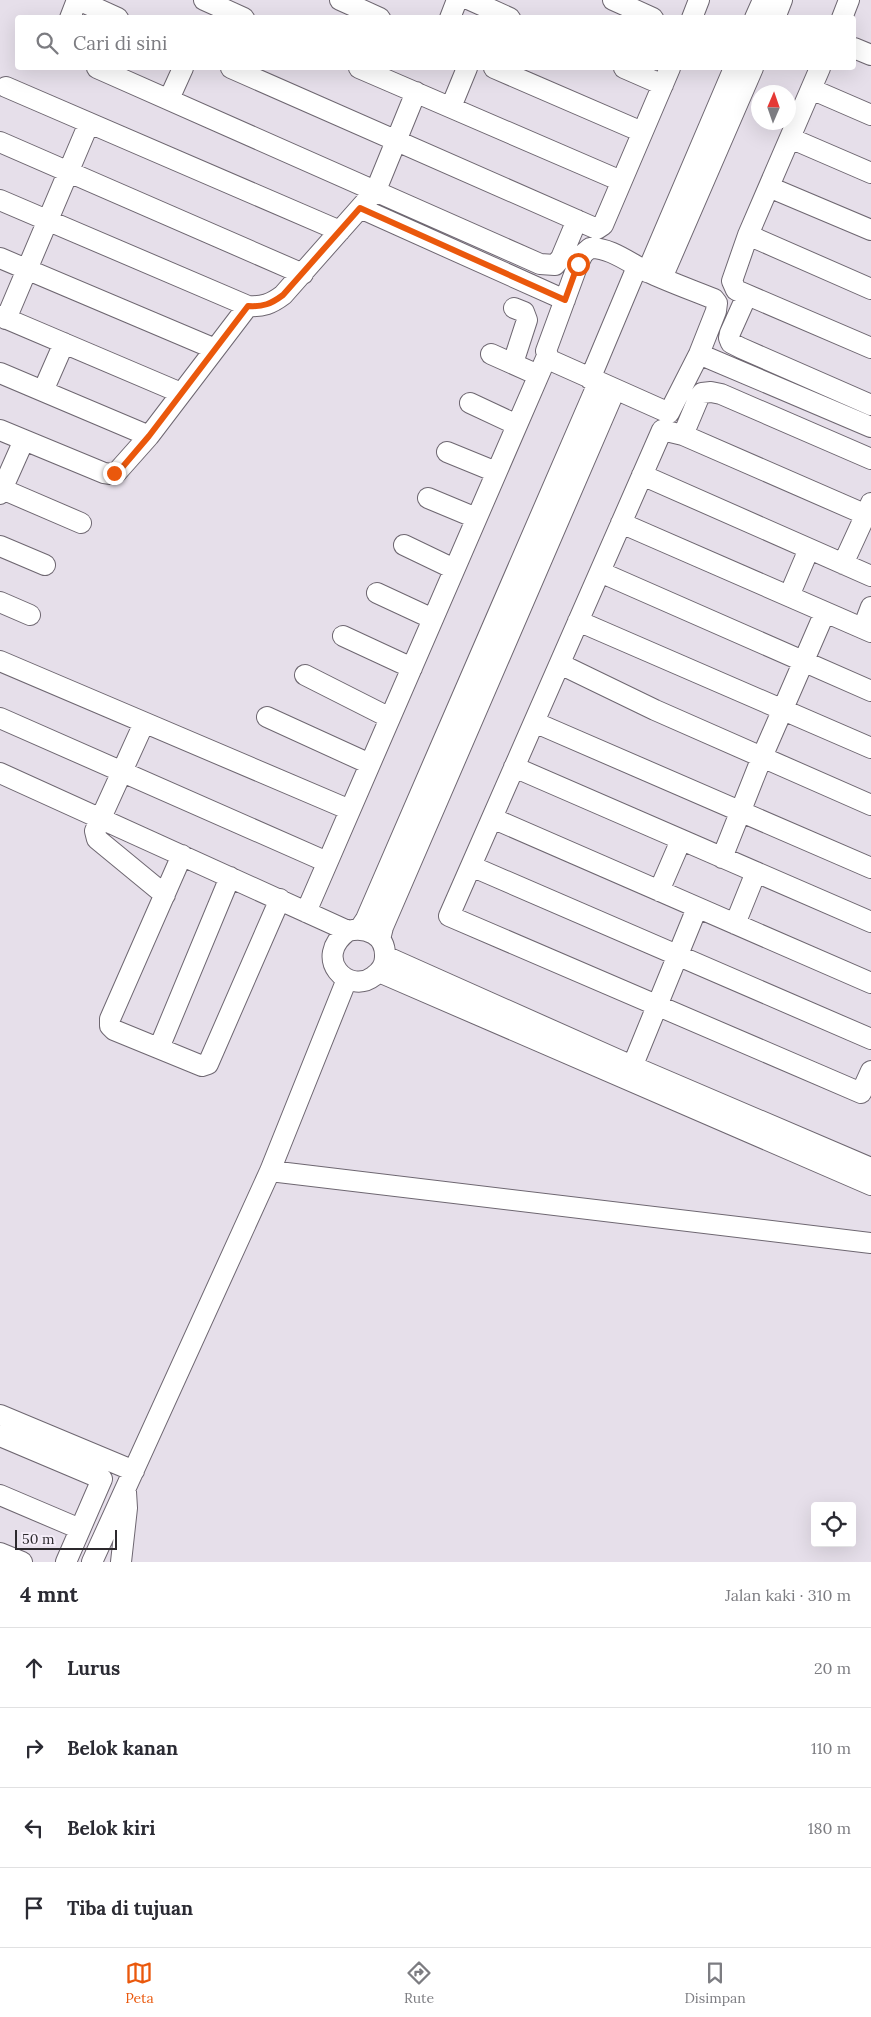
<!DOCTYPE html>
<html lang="id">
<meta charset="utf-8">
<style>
:root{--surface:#fff;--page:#f2f2f3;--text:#2b2b33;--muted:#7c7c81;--line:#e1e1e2;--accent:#ea580c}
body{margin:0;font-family:Lora,serif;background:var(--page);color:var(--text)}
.controls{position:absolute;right:15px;bottom:15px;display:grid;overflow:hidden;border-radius:5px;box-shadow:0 5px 20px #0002}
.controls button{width:45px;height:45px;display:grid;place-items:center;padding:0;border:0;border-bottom:1px solid var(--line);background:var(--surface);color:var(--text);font:25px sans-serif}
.compass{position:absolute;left:751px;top:85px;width:45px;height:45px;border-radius:50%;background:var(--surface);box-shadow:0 5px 20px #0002;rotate:2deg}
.scale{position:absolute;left:15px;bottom:12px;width:102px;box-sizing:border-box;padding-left:5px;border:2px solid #2c292d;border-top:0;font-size:14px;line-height:18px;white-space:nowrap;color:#2c292d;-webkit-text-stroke:4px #f3ecf7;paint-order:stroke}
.stop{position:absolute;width:15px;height:15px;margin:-11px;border:4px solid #ea580c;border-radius:50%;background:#fff}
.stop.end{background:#ea580c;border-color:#fff;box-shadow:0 1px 5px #0008}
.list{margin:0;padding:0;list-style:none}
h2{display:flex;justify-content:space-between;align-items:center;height:65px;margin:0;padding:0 20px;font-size:21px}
h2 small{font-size:16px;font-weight:400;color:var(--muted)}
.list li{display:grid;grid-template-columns:32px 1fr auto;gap:15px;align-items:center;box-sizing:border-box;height:80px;padding:0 20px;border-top:1px solid var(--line)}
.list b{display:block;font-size:19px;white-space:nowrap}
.list em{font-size:16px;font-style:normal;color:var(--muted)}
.icon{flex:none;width:28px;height:28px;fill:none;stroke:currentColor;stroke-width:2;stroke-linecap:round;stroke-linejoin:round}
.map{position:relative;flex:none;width:871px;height:1562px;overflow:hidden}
.search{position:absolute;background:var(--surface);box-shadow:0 5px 20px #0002;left:15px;right:15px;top:15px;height:55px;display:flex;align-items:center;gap:12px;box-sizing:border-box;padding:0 18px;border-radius:5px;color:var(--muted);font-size:19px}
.sheet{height:385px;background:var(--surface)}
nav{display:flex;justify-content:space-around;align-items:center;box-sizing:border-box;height:70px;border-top:1px solid var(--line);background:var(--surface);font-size:14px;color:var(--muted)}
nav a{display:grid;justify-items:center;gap:2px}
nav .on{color:var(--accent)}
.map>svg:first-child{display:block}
</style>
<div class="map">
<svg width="871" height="1562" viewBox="0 0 871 1562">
<rect width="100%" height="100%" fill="#e6dfea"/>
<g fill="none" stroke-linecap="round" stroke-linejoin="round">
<g stroke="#6e6771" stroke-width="22">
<path id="minor" d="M78 0 118 18
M204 0 244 18
M340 0 380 18
M470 0 510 18
M613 0 653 18
M70 18 77 0
M450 18 457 0
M692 18 699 0
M755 18 763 0
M775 18 782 0
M842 18 849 0
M854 48 871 55
M97 68 540 264 555 265 561 258 577 220
M231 68 597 229 603 225 670 68
M359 68 621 181
M494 68 642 132
M624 68 663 85
M820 68 748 235 732 281 736 290 871 348
M6 87 340 231
M811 89 871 115
M169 99 183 68
M451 107 467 68
M790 138 871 173
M0 142 303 274
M769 187 871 230
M0 200 248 306C263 307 271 304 283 295L376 190 416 92
M360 208 565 300
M748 235 871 289
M590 248C610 247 631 264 648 272 669 282 692 290 714 299L717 303 716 311 699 354 669 413 550 360 546 351 578 264 583 254Z
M0 258 215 349
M647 272 734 68
M662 278 753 68
M747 295 730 333 729 338 731 343 741 348 871 405
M0 316 181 393
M6 319 89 123
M491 354 538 375
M699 354 871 427
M513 363 527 320 524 312 514 308
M0 373 149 436
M590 379 637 267
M43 391 64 343
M470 403 517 425
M0 430 104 473 111 474 117 472 149 436 248 306
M683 435 699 397 702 393 711 392 721 394 871 459
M447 452 496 472
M642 475 871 576
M2 489 81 523
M0 494 24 440
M428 498 476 518
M871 517 683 435 662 430 449 916 861 1093 871 1071
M621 523 871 632
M404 545 454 569
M0 546 45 565
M843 564 871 503
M600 572 871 691
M377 593 433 619
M789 596 809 549
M0 602 30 615
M578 621 871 748
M863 628 871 607
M343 636 412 668
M0 661 350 810
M560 664 655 710 871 805
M305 675 390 718
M267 717 370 764
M0 718 327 862
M534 722 871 868
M144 723 95 831 97 839 165 895
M514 767 871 922
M0 773 348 931C366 927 386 934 385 957 385 965 381 971 374 976 349 996 311 958 348 931
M492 818 871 983
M182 855 110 1019V1026L114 1030 202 1066 208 1064 280 899
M722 858 762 757 825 612
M471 866 871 1039
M659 891 681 840
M306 912 547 356
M735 924 756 872
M360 928 366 919 598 383
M380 939 383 927 615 390
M385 956 632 1066 871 1168
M379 972 871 1185
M159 1048 230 877
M628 1077 697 908
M270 1171 871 1243
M0 1415 134 1471
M0 1436 102 1479 66 1562
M0 1495 80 1529
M0 1553 22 1562
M92 1562 270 1171 347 979
M121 1562 127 1508 126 1492"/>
</g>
<use href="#minor" stroke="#fff" stroke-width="20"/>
</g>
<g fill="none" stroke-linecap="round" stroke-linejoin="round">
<path stroke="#ea580c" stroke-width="6" d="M114 473 120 470 149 436 248 306C263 307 271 304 283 295L360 208 565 300 578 264"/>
</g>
</svg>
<div class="controls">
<button><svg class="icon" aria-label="locate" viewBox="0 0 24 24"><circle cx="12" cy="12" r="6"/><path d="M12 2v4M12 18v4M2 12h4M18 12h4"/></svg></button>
</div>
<svg class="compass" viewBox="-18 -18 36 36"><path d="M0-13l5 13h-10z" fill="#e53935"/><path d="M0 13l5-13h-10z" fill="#7c7c81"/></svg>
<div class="scale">50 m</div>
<div class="stop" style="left:578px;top:264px"></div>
<div class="stop end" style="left:114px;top:473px"></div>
<div class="search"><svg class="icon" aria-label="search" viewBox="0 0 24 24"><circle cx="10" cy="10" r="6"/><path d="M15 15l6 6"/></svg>Cari di sini</div>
</div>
<section class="sheet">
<h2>4 mnt<small>Jalan kaki · 310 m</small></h2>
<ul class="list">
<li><svg class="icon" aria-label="ahead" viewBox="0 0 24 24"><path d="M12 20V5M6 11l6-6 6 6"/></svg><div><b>Lurus</b></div><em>20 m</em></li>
<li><svg class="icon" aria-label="right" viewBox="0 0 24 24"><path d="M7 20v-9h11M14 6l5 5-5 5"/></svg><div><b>Belok kanan</b></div><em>110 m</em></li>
<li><svg class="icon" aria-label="left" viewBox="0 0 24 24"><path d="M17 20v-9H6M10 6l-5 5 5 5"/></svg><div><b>Belok kiri</b></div><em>180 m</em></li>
<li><svg class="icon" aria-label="arrive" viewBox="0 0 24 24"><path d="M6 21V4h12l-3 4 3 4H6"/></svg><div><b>Tiba di tujuan</b></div></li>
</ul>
</section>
<nav>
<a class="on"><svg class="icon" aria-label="map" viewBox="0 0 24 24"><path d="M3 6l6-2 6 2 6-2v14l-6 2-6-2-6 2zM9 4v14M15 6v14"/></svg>Peta</a>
<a><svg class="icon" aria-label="directions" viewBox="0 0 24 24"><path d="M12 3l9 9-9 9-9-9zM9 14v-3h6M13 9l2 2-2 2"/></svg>Rute</a>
<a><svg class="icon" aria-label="saved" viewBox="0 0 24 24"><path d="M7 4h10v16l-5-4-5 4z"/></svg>Disimpan</a>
</nav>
